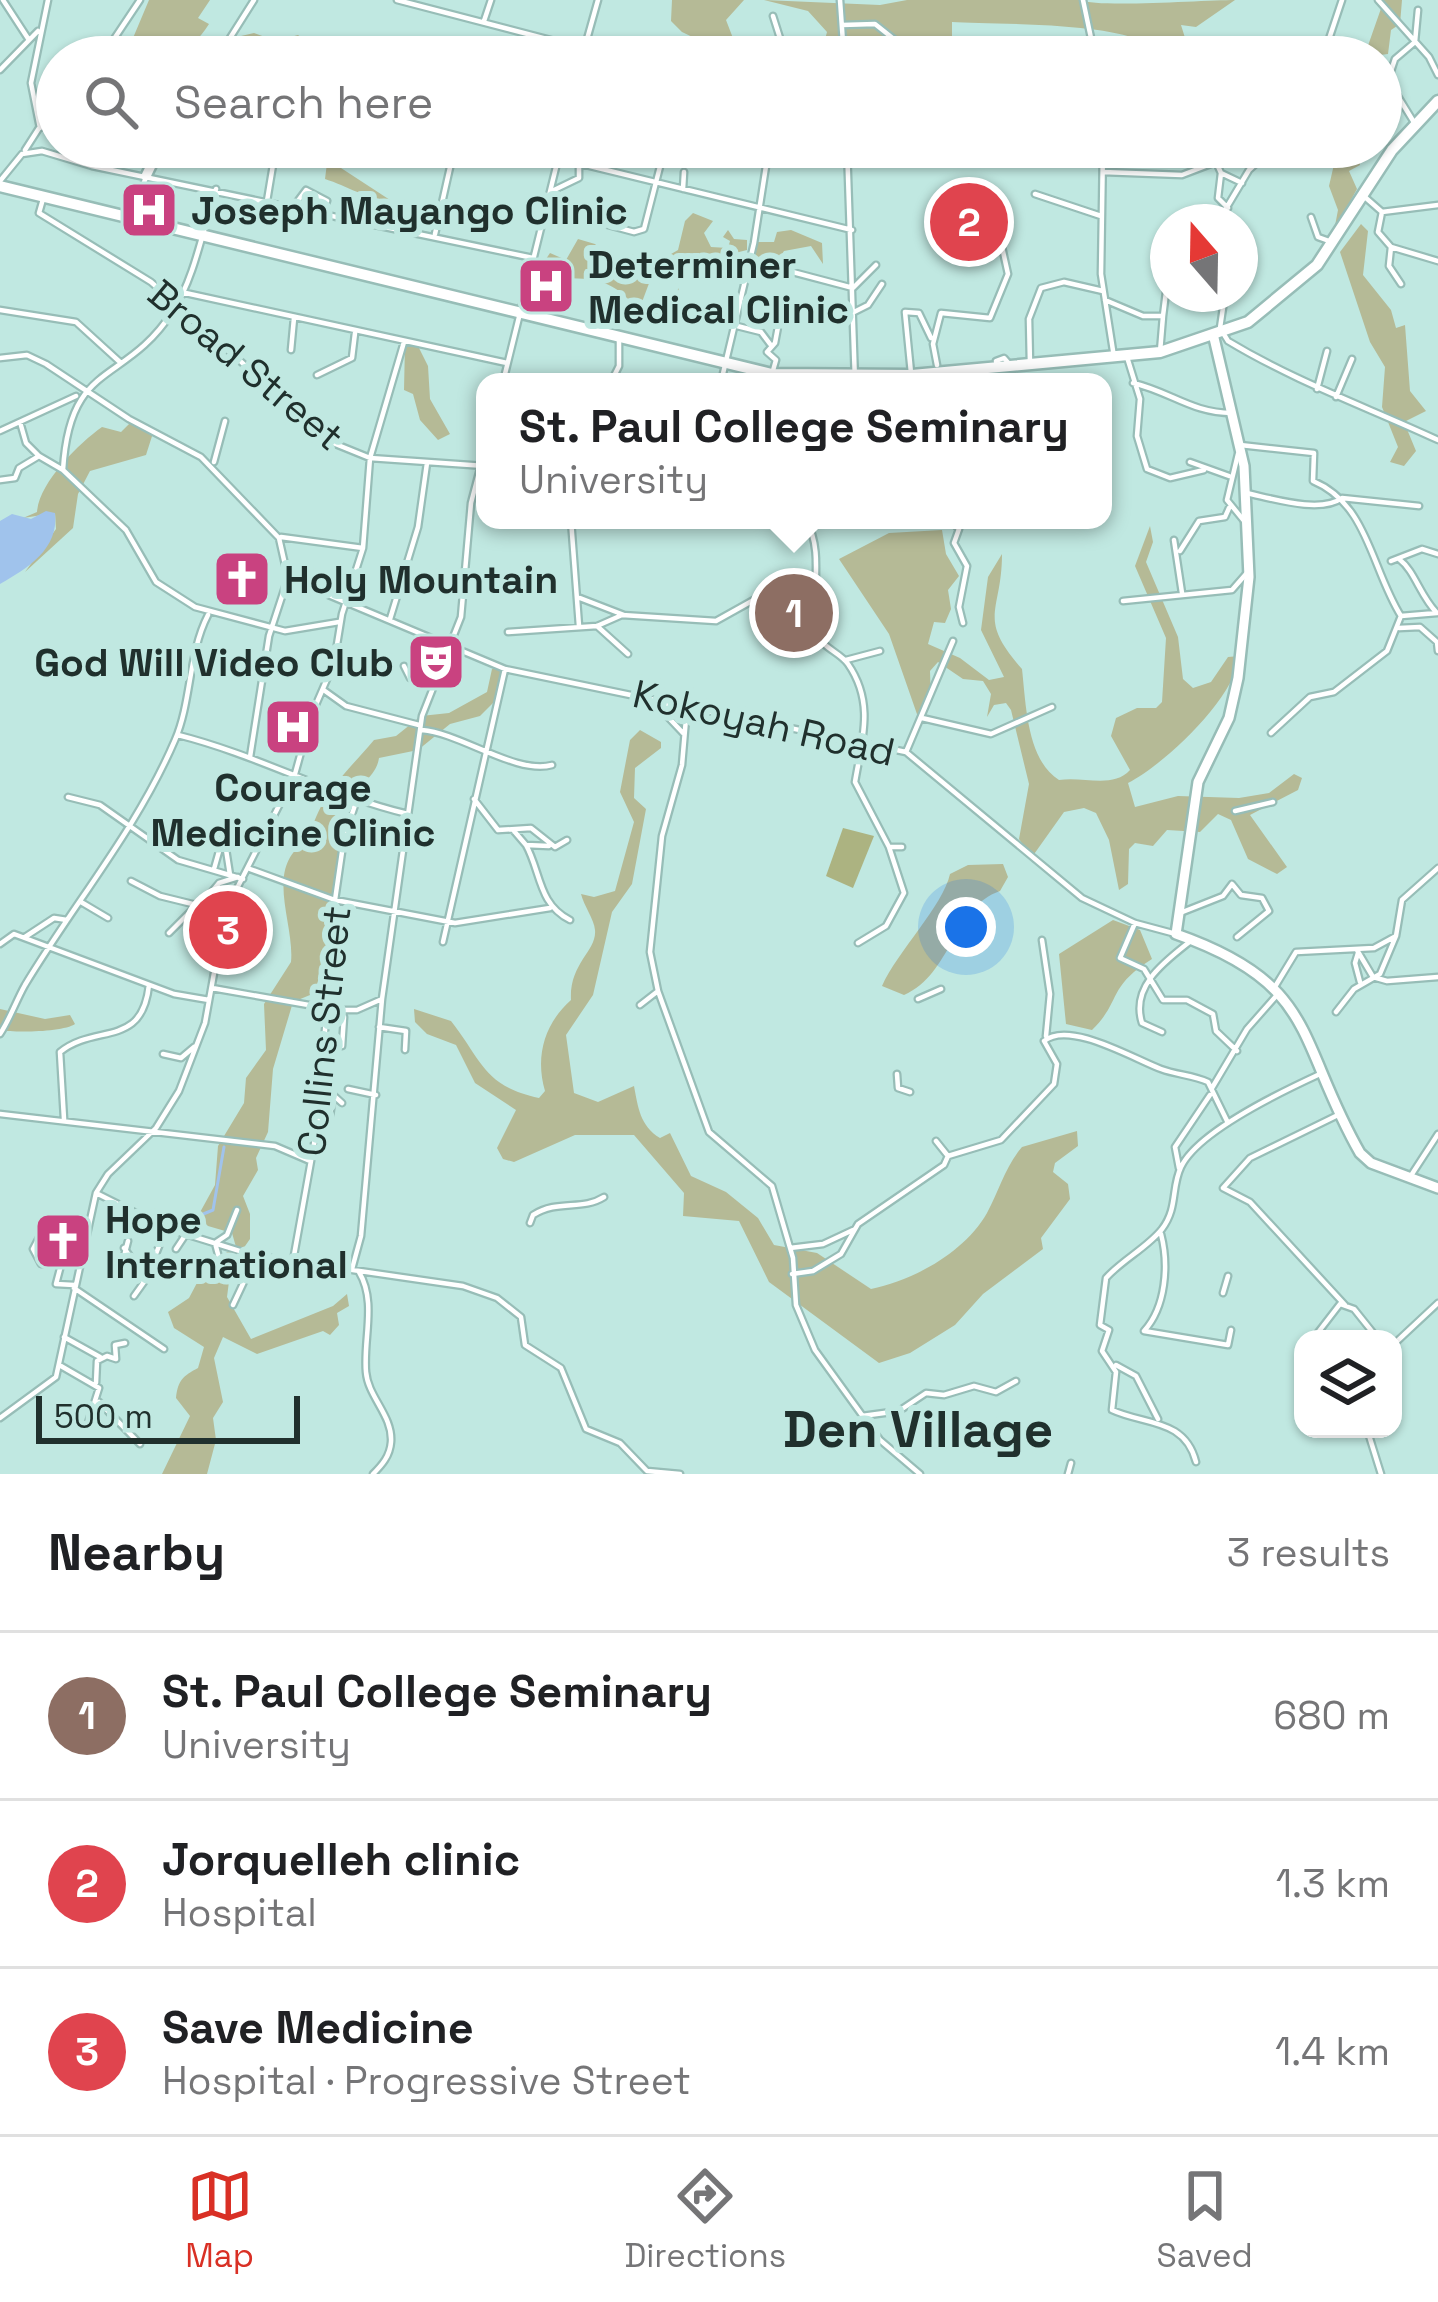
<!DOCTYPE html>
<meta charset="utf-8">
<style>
:root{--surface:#fff;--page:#f6f6f6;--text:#202124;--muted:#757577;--line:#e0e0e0;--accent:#d93025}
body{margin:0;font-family:"Space Grotesk",sans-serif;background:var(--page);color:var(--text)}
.controls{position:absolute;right:36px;bottom:36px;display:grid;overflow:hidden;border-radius:24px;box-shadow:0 3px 9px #0004}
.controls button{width:108px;height:108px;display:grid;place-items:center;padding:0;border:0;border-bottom:3px solid var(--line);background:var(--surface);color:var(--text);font:60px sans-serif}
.compass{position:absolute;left:1150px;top:204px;width:108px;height:108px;border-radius:50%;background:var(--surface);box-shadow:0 3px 9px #0004;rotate:340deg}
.scale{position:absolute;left:36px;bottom:30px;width:264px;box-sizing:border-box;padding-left:12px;border:6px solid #20302d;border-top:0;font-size:33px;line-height:42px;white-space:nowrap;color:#20302d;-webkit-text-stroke:9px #c0e8e1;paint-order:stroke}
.you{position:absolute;left:966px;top:927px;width:42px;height:42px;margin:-30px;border:9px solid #fff;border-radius:50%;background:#1a73e8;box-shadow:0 0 0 18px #1a73e833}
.badge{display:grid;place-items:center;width:78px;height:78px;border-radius:50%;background:var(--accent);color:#fff;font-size:39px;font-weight:700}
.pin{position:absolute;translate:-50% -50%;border:6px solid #fff;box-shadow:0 3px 12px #0006}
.popup{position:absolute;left:476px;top:373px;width:636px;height:156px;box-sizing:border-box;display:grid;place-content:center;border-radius:24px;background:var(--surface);filter:drop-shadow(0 3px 9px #0005);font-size:39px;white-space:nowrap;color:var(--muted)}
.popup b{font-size:45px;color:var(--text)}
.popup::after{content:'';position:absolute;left:50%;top:100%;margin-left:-24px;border:24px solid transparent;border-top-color:var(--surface)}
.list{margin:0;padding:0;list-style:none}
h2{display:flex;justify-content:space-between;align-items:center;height:156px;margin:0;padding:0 48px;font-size:51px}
h2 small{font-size:39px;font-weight:400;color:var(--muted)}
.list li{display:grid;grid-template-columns:78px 1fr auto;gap:36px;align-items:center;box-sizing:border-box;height:168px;padding:0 48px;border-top:3px solid var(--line)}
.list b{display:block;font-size:45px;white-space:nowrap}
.list p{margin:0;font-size:39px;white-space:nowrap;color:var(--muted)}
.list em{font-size:39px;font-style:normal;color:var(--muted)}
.icon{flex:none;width:66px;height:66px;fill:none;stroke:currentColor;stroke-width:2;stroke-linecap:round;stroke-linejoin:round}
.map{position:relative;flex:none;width:1438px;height:1474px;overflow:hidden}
.search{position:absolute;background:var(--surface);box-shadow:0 3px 9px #0004;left:36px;right:36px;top:36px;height:132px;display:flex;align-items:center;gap:30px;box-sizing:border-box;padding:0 42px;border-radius:66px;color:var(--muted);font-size:45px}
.sheet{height:660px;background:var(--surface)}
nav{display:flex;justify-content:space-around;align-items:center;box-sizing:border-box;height:168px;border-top:3px solid var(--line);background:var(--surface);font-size:33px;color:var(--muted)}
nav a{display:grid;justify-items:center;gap:6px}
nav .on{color:var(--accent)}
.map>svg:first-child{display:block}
</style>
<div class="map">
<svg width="1438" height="1474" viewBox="0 0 1438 1474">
<rect width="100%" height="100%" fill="#c0e8e1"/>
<path fill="#b5ba96" d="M149 0H210L198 18 209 24C189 57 160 57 125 57Z
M672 0H744L726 20 736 46 724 52 682 32 671 21Z
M764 0 880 5 907 0H1081C1096 8 1207 0 1235 0L1196 27 1181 25 1191 57H1161C1150 20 991 25 952 22V42L944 57 919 47 892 57 884 51 880 57H842L824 43 827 32 808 11Z
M1384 0H1402L1400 24 1391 30 1388 54 1364 57Z
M254 33 276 41 298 35 326 57 289 48 244 55 241 36Z
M329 147H341L336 157 341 168 390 200C366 199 347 186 325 179Z
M1338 147H1358L1360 165 1349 171 1357 189 1334 231 1338 210 1329 186Z
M693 213 713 221 704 233 711 247 728 248 730 241 723 237 728 230 734 239 747 240V250L731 254 726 265 690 256 654 270 642 302 666 307 679 288 671 318 638 310C614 280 596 278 559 278L554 267 544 262 550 253 566 260 578 239 595 244 616 265 631 254 659 261 678 250 685 221Z
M1361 224 1368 231 1363 275 1391 310 1396 328 1405 325 1410 391 1426 411 1404 422 1416 451 1404 466 1390 462 1398 447 1382 407 1385 367 1370 342 1340 252Z
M791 230 822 243 823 264 811 246 784 251 774 266 754 258 755 242H774L777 232Z
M405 344 419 348 428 366 430 399 450 434 438 440 420 420 413 394 404 390Z
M132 421 153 433 146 455 90 471 78 494 73 528 25 572 56 529 55 513 23 518 37 512C39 483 78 444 102 427L121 432Z
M1150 526 1153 542 1146 562 1178 637 1183 679 1193 688 1211 682 1228 657 1240 656C1234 699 1165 764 1128 783L1135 807 1178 796 1239 798 1269 793 1294 774 1302 778 1298 790 1250 815 1287 867 1277 874 1248 859 1231 820 1218 814 1200 832 1167 830 1153 846 1135 843 1129 849 1128 884 1119 890 1109 840 1096 813 1084 808 1064 812 1032 857 1019 839 1029 784 1011 710 1006 703 994 705 987 717 991 694 983 681 963 679 938 662 930 671 931 701 918 717 889 634 839 559 889 533 942 530 946 554 959 576 948 590 951 609 945 623 934 622 928 644 960 658 989 680 1004 677 981 630 988 577 1002 554C1002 613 976 617 1022 669 1026 705 1027 760 1059 780 1083 776 1113 789 1130 770L1111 736 1116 718 1137 708H1156L1162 702 1166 638 1135 566Z
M498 668 508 672 502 694 480 716 450 724 418 750 379 758C376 779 354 786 349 805 335 856 337 906 326 957L340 969 344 981 293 1002 273 1069 268 1132 256 1158 258 1170 243 1196 250 1214V1239L231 1266 227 1297 251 1339 333 1306 347 1294 349 1306 337 1313 339 1325 330 1335 323 1331 257 1354 223 1337 214 1358 223 1402 213 1418 216 1440 207 1474H162L190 1416 176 1398C178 1380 183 1376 198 1368L204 1347 174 1328 168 1312 189 1298 207 1264 236 1247 232 1233 208 1226 198 1216 215 1185 218 1146 244 1103 246 1078 266 1050 264 1004 291 962C295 922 262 865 309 840 318 796 347 772 374 740L396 736 421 716 449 713 487 692 492 669Z
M640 730 661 742V748L635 768 634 798 646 809 632 884 612 912 593 995 566 1035 574 1093 598 1102 634 1086C638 1107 640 1126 660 1138L670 1133 691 1176 726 1192 758 1218 774 1245 817 1253 871 1289C914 1280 964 1253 987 1213 999 1191 1005 1167 1022 1147L1077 1131 1078 1146 1055 1163 1053 1172 1068 1184 1070 1199 1041 1238 1043 1249 983 1294 955 1325 910 1353 879 1363 769 1282 739 1221 683 1216 684 1193 634 1135H575L514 1162 503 1159 497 1148 516 1110 475 1083 456 1045 427 1034 415 1022 414 1009 451 1021C482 1060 483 1086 539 1098L545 1091C535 1057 544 1024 571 1000 569 963 597 951 595 930 594 919 584 906 581 894L594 897 615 891 634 822 620 792 630 740Z
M1003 864 1008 877 1000 891C953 907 952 974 904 995L882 986C897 952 943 906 950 874L968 865Z
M1113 920 1140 930 1152 959C1106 988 1122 1001 1092 1030L1066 1024 1059 954Z
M0 1009 45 1019 70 1015 75 1024C64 1032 15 1033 0 1030Z"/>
<path fill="#acb381" d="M843 828 874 836 853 888 826 876Z"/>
<path fill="#a0c3ec" d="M46 511 55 513C59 549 28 568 0 584V521L12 514 31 519Z"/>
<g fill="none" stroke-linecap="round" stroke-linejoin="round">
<path stroke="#a0c3ec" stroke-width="3" d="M190 1229 196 1217 213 1210 224 1147"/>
<g stroke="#97bdb7" stroke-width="9">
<path id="minor" d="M3 0 29 40
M397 0 616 57
M840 0 844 57
M1083 0 1095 57
M1378 0 1429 57 1438 75
M773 16 786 57
M484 21 491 0
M842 25 875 24 900 44H915
M91 57 110 45 140 0
M218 57 254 0
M582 57 598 0
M1323 57 1342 0
M0 70 38 31
M1415 124 1388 80 1395 59 1415 42 1418 10
M40 128 31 83 48 0
M847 147 855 382
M1103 147 1101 274 1114 357
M520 149 852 230
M25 150 57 100
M1103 172 1182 175 1216 162 1221 173 1242 183
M1221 173 1218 198 1228 208
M0 181 22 154 42 151 92 166 533 258
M216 189C203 228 195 277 173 311 124 387 70 358 63 470L126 530 156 582 195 607 285 631 339 622
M683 189 684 172
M550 192 579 178V164
M1035 194 1101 216
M1366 198 1382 212 1378 232 1391 247 1438 261
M43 199 39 213 151 282 333 443 370 458 485 466
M267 201 276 147
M294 206 306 190 327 201 322 213
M545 208 634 232 644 229 665 147
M1382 212 1438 205
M134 217 146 176
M1311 217 1318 237 1329 241
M578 218 599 206
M1218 222 1249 170 1274 147
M435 234 451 163
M1391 247 1389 266 1401 284
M749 268 762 264 853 288 876 265
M181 292 507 363
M1225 294 1220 328 1228 341C1296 382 1367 407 1438 440
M1105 300 1143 316H1163L1167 284
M0 310 76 322 121 363
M854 312 868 305 882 284
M737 326 761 332 770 344
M291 350 294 318
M1160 352 1163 316
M1127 357 1140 399 1137 436 1147 469 1170 478 1204 470
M0 358 27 355 46 364 129 419 201 457 279 538 288 578 269 636 250 757
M1030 364 1029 319 1041 288 1064 282 1103 291
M937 365 933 344 941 313 990 318 1008 274 998 229H944
M997 368 996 361 1004 358 1010 365
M911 373 905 312 919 313 931 338
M772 374 776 360 767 352 775 343 783 300
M317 375 352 358 355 333
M948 376 970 382
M503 382 561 147
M611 382 619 366V338
M721 382 754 243 769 147
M1133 383C1171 392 1192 413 1232 413
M1317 389 1327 351
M1336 397 1352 359
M20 422 26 443 39 456
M0 431 76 396
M1240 445 1314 453 1313 481C1368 504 1371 568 1401 616L1387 651 1334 692 1310 697 1271 733
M1238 454 1227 500 1245 522
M214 462 225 421
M1190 462 1229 476
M0 480 15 478 19 468 39 456 63 470
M1246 493C1271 498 1320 514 1342 498L1419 506
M571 520 579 626
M806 520C825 553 810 594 817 631 820 648 839 651 848 664 875 703 862 740 855 782L889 847 904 893 886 926 858 943
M950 520 959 529 954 543 967 566 959 607 963 623
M281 537 363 548
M1174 540 1182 593
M1180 551 1199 521 1225 517 1229 508
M1399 559C1415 571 1420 596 1437 613L1401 616
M1391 561 1422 549 1438 554
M288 578 505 669 906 752 1082 898 1135 923 1176 934
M580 598 624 615
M1123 601 1232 590 1246 574
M390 619 418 527 427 463
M597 626 628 654
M1399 628 1420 627 1437 642 1438 651
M508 632 597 626 622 615 716 621 759 597 788 592 812 600
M846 660 880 651
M404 666 410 678 432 685
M325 691 346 706 419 725
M667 701 666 715 683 733
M687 707 682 765 662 836 650 952 658 991 709 1132 772 1186 793 1258 796 1305 815 1350 880 1440 920 1474
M922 718 991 734 1052 707
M422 730C461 733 516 775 552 765
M178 735C258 755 328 795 408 814
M906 752 953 641
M68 797 100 805 178 860 243 879
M474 799 498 830 531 828 555 847 567 840
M1235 811 1273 802
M514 831 526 845 549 846
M526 845C541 872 538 904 570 920
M889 847H902
M214 869 225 830 231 824 238 830 225 843 230 875
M250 869 335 900 455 923 550 908
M131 881 160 896 225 912
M205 900 219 883 238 877
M81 902 108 918
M1180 913 1223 896 1232 884 1241 895 1262 898 1269 911 1237 937
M1135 923 1120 958 1144 969 1163 1000H1187L1213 1014 1216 1031 1237 1051
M169 933 194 908 236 892
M25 937 54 918 67 920
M1042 940 1050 994 1046 1036
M443 942 505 669
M0 944 14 934 174 994 209 1000
M1357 950 1373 977 1387 981 1438 977
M1358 953 1355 963 1360 982
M212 988 337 1010H357L382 999 361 1236 352 1269
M1273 990 1296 952 1374 948 1396 936 1402 900 1438 868
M382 999 422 716 461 617 471 503 485 450
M918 999 941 989
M640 1005 658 991
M1336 1012 1354 989 1380 974 1396 936
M379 1027 406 1031 405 1050
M1162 1032 1142 1023C1130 985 1167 960 1192 940
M0 1034C10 1019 16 1001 25 985 75 902 137 829 175 740 192 700 188 654 208 615
M326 1047 342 1046 344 1017
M163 1054 181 1058 194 1047
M897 1074 898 1088 910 1092
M1212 1088 1247 1029 1277 995
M348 1089 376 1095
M304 1092 321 1084 342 1103
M0 1114 275 1146 310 1161
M1340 1114 1250 1158 1223 1188 1250 1202 1345 1305
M64 1119 60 1052C96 1023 142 1049 149 985
M318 1120 330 1116 332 1102
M948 1156 1001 1140 1054 1084 1057 1064 1044 1041C1069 1020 1134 1059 1161 1069 1177 1075 1193 1075 1208 1082L1228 1123
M1179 1168 1175 1147 1210 1095
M1412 1174 1438 1134
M96 1193 166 1228 256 1256 463 1286 497 1298 521 1317 525 1345 561 1368 586 1429 620 1443 647 1471 680 1474
M530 1223 533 1215C558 1199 582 1211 604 1197
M1161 1234C1169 1265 1166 1307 1144 1331L1228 1345 1231 1330
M128 1241 120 1272 152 1264 166 1228
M124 1248 137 1266
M790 1248 823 1244 853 1230
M176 1249 186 1234
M293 1261 318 1122 335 900 344 838 356 802
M78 1262 41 1264 33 1249 43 1230H86
M61 1265 56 1284 74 1285
M149 1267H160
M222 1269 215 1243 227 1235 237 1210
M133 1271 144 1282 134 1296
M359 1272C377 1302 363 1339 366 1372 368 1397 393 1416 391 1442 390 1456 382 1465 373 1474
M792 1274 813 1271 841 1254 858 1224 944 1165 948 1156 936 1141
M74 1288 164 1349
M1223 1293 1228 1276
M233 1305 256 1256
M64 1337 100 1357
M1313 1339 1340 1304 1354 1309 1378 1339
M1393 1345 1438 1303
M1116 1365 1136 1376 1158 1419
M61 1366 99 1388 87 1426
M96 1383 97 1361 107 1356 116 1359 115 1345 125 1343
M99 1402 140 1444
M862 1416 899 1411 926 1393 944 1395 974 1386 996 1392 1016 1381
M0 1418 56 1377 96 1193 108 1174 156 1128 179 1091 205 1023 225 912 295 774 311 716 334 663 342 614 363 548 370 458 404 342
M129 1427 132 1421 145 1426
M1367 1429 1381 1474
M1196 1462C1185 1418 1144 1425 1112 1410L1116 1372 1102 1351 1109 1330 1100 1325 1106 1278C1122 1260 1148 1247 1162 1229 1178 1208 1171 1188 1181 1167 1198 1131 1283 1091 1320 1074
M1068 1474 1071 1463"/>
</g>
<g stroke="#97bdb7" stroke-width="14">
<path id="primary" d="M146 176 160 147
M1214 338 1244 466 1249 577 1238 678 1229 718 1198 782 1176 934C1319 984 1296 1041 1360 1153L1371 1163 1438 1188"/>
</g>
<g stroke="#97bdb7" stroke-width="15">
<path id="trunk" d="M0 186 772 374 912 375 1160 352 1248 322 1317 265 1392 150 1438 101"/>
</g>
<use href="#minor" stroke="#fff" stroke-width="4.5"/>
<use href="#primary" stroke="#fff" stroke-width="9"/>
<use href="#trunk" stroke="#fff" stroke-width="10"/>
</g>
<defs>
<g id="hospital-square" transform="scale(3)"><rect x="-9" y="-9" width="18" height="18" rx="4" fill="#c94280" stroke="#c0e8e1"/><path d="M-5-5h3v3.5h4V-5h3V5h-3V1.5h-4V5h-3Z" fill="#fff"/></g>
<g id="church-square" transform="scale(3)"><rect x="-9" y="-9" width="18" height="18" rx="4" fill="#c94280" stroke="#c0e8e1"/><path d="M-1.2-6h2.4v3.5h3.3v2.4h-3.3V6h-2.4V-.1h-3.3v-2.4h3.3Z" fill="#fff"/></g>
<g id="theatre-square" transform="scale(3)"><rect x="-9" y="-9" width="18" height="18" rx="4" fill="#c94280" stroke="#c0e8e1"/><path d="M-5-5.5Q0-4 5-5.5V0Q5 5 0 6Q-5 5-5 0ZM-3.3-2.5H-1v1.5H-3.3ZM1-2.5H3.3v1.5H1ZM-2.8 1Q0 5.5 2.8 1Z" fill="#fff"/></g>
</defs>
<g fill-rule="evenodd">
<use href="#hospital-square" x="149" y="210"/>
<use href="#hospital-square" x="546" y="286"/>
<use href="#church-square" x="242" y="579"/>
<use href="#theatre-square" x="436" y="662"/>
<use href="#hospital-square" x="293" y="727"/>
<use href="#church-square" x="63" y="1241"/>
</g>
<g text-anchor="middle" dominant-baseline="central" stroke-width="12" stroke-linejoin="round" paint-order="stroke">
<g font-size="39" font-weight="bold" fill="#20302d" stroke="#c0e8e1" text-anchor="start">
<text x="191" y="210">Joseph Mayango Clinic</text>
<text x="588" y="264">Determiner<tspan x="588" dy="45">Medical Clinic</tspan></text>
<text x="284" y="579">Holy Mountain</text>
<text x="394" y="662" text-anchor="end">God Will Video Club</text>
<text x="293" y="787" text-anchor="middle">Courage<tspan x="293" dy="45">Medicine Clinic</tspan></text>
<text x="105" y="1219">Hope<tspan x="105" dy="45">International</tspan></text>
</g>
<g font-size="39" fill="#20302d" stroke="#c0e8e1">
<text transform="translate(246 365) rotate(40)">Broad Street</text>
<text transform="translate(764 723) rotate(13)">Kokoyah Road</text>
<text transform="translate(324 1031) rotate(-84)">Collins Street</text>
</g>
<g font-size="51" font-weight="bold" fill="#20302d" stroke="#c0e8e1">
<text x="918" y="1429">Den Village</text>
</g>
</g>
</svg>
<div class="controls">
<button><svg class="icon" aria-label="layers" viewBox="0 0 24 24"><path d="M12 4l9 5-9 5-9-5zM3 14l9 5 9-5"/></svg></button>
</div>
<svg class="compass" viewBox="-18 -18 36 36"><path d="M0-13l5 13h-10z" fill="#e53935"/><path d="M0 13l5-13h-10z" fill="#757577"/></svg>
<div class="scale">500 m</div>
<div class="you"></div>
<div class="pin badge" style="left:794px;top:613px;background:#8d6e63">1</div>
<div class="popup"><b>St. Paul College Seminary</b>University</div>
<div class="pin badge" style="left:969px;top:222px;background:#e0444e">2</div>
<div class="pin badge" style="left:228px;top:930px;background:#e0444e">3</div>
<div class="search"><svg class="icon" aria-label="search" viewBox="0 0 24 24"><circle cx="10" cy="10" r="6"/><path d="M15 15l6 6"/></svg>Search here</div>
</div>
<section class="sheet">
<h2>Nearby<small>3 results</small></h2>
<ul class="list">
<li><span class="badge" style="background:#8d6e63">1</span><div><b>St. Paul College Seminary</b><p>University</p></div><em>680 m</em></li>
<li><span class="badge" style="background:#e0444e">2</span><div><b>Jorquelleh clinic</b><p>Hospital</p></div><em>1.3 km</em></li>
<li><span class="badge" style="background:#e0444e">3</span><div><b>Save Medicine</b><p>Hospital · Progressive Street</p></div><em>1.4 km</em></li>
</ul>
</section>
<nav>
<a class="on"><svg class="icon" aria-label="map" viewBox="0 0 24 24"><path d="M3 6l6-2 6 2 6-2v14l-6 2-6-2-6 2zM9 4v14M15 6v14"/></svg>Map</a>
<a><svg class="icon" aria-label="directions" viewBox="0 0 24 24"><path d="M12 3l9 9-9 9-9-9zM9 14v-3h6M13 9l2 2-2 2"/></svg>Directions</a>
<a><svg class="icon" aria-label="saved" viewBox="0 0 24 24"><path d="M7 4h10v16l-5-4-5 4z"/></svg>Saved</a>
</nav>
